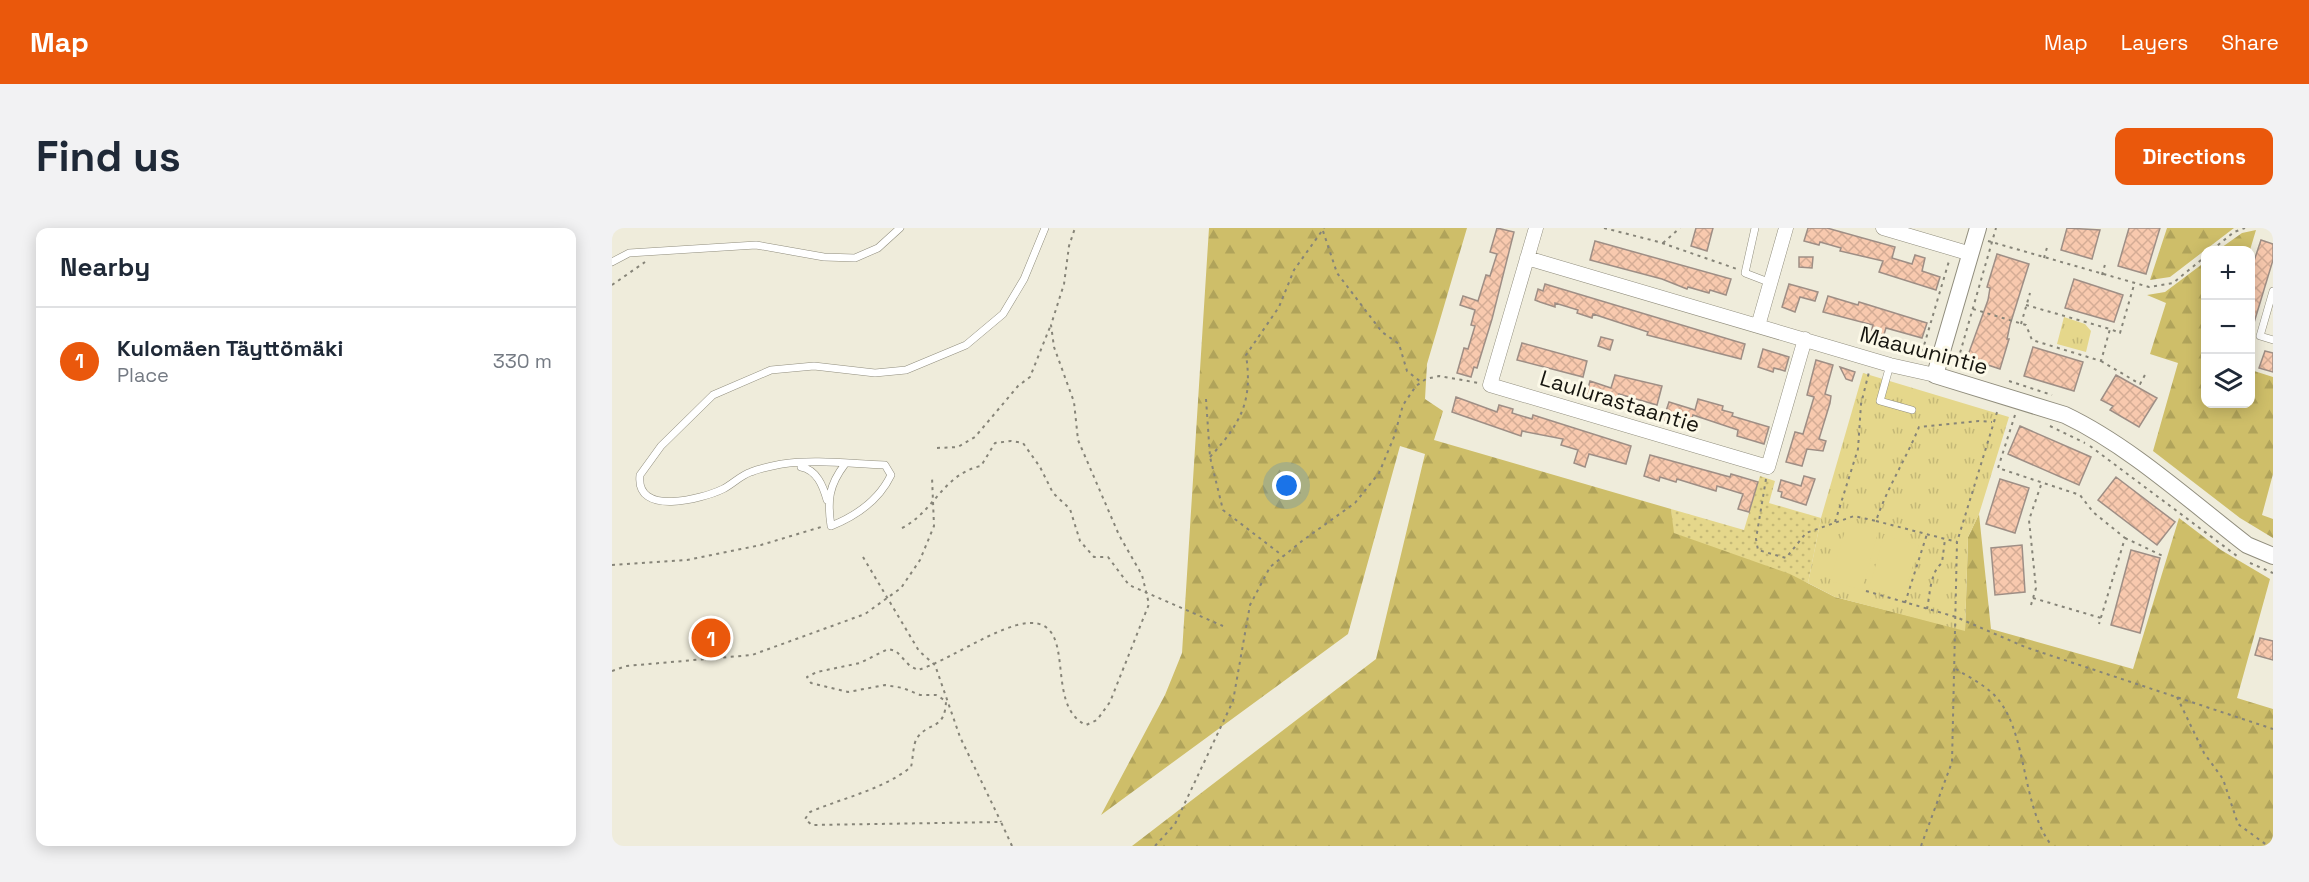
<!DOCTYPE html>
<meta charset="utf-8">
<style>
:root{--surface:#fff;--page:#f2f2f3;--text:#1f2937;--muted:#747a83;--line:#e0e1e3;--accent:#ea580c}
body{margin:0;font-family:"Space Grotesk",sans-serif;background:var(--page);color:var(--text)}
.controls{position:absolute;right:18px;top:18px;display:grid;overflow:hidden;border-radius:12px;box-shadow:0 3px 15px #0003}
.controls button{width:54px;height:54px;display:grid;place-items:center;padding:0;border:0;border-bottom:2px solid var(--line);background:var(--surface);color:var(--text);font:30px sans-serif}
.you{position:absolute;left:675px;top:258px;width:21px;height:21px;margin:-15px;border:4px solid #fff;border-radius:50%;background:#1a73e8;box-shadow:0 0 0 9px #1a73e833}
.badge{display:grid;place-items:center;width:39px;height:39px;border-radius:50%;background:var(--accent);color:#fff;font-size:20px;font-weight:700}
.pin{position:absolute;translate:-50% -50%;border:3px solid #fff;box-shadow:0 2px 6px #0006}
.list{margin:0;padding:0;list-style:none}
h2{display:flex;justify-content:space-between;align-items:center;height:78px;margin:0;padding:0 24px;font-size:26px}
h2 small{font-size:20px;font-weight:400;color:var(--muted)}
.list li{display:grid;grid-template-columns:39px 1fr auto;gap:18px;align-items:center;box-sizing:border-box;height:108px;padding:0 24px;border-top:2px solid var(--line)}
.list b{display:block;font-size:22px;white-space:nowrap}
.list p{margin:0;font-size:20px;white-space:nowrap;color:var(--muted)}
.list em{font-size:20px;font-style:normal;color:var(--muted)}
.icon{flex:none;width:33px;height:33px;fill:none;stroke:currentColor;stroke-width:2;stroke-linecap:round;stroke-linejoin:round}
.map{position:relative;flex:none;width:1661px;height:618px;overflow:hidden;border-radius:12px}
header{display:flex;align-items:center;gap:36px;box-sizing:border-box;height:84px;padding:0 30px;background:var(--accent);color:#fff}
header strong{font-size:28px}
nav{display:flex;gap:33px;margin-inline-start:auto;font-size:21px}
.intro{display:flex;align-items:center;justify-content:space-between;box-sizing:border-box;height:144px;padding:0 36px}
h1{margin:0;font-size:42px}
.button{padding:15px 27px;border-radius:12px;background:var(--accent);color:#fff;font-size:21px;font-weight:700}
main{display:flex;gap:36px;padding:0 36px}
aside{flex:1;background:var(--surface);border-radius:12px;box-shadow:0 3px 15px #0003}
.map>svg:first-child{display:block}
</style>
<header>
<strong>Map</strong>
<nav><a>Map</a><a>Layers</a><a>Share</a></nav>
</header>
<div class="intro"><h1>Find us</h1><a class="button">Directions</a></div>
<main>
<aside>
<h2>Nearby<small></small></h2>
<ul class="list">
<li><span class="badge">1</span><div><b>Kulomäen Täyttömäki</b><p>Place</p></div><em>330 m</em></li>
</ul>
</aside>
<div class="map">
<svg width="1661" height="618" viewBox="0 0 1661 618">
<defs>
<pattern id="grass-dots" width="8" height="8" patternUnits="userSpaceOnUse" patternTransform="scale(1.5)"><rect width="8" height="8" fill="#e5d78b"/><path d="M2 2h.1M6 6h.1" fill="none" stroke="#c4b877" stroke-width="1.8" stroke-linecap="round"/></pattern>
<pattern id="forest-firs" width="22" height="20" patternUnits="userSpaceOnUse" patternTransform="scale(1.5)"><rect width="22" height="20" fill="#cebe69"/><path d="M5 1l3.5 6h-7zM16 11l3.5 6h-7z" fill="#b0a35a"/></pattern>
<pattern id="park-tufts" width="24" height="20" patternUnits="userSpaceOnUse" patternTransform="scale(1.5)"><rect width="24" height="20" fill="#e5d78b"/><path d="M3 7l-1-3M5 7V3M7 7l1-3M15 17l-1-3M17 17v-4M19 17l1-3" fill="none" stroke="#c4b877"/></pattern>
<pattern id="building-cross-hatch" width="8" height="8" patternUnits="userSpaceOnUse" patternTransform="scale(1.5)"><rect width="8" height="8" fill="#f8c9ae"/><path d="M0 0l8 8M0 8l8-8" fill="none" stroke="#d4ac95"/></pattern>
</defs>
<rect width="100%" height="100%" fill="#efecdb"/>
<path fill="url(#grass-dots)" d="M1148 248 1163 253 1157 275 1209 290 1196 355 1061 305 1059 281 1132 302Z"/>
<path fill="url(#forest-firs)" d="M597 0H855L815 136 813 171 831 183 822 212 1059 281 1062 305 1178 346 1223 369 1353 402 1356 309 1367 286 1379 401 1521 441 1567 290 1609 322 1658 351 1625 470 1661 481V618H520L764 431 813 226 788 218 736 406 489 587 553 467 570 425Z
M1555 0H1622L1558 49 1538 52Z
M1644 2 1638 22H1606L1630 5Z
M1593 34 1594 176H1638L1639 142 1661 149V246L1650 287 1661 291V310L1628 290 1541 223 1566 135 1538 126 1554 75 1535 67 1553 64Z"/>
<path fill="url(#park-tufts)" d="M1452 89 1473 96 1479 103 1474 124 1445 116Z
M1251 145 1397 189 1367 286 1356 309 1353 403 1223 369 1196 355 1209 290Z"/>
<path fill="#e5d78b" d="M1236 293 1267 301 1250 362 1218 353Z
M1272 307 1307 317 1291 371 1257 361Z"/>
<path fill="url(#building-cross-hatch)" stroke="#9e8e85" stroke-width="1.5" d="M885 0 902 4 880 91 865 140 862 139 859 149 845 145 852 120 856 121 863 98 859 97 863 82 848 77 851 68 866 73 874 47 878 48 885 26 878 24Z
M1084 0H1101L1095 23 1079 18Z
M1196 0H1215L1283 19 1280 30 1300 36 1303 27 1313 30 1310 43 1328 49 1324 62 1267 44 1271 33 1228 23 1229 20 1208 14 1207 17 1192 13Z
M1455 0 1488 2 1480 31 1449 22Z
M1517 0H1548L1534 46 1506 38Z
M1649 12 1661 16V32L1641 98H1638V45Z
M983 13 1119 51 1114 67 1098 62 1097 65 1076 59 1075 61 1050 51 978 32Z
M1385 26 1417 36 1398 97 1395 111H1397L1388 141 1355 130 1376 72 1378 60 1375 59Z
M1187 29H1201L1200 40 1187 39Z
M1462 51 1511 67 1502 94 1453 80Z
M933 56 1133 116 1129 131 1035 107 1036 104 981 86 980 90 965 85 966 82 943 75V79L928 74 923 72 926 61 931 63Z
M1177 56 1206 64 1203 73 1188 69 1183 84 1170 79Z
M1216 68 1246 77 1247 74 1315 95 1310 110 1274 100 1268 119 1256 116 1261 97 1211 84Z
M989 109 1001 112 998 122 986 118Z
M910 115 975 133 971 149 905 132Z
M1421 119 1471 134 1462 163 1412 148Z
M1151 121 1177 129 1173 143 1162 140 1161 144 1146 139Z
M1653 123 1661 125V144L1647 140Z
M1204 132 1221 137 1213 166 1219 168 1218 175 1207 211 1214 213 1211 223 1195 221 1190 238 1174 234 1183 204 1191 206 1202 169 1195 167Z
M1228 139 1243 144 1240 153 1234 151Z
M1003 147 1050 158 1045 177 1007 166 1004 178 974 168 978 153 999 160Z
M1504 147 1545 170 1527 199 1498 182 1501 178 1489 172Z
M844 169 885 184 887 177 901 181 900 185 920 191 921 187 1019 218 1014 236 977 226 973 239 962 235 966 222 949 217 951 211 910 203 909 208 840 184Z
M1086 171 1111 178 1110 182 1121 185 1120 188 1157 199 1152 216 1125 208 1126 202 1081 187 1077 199 1051 192 1057 174 1083 182Z
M1408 198 1479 229 1467 257 1396 226Z
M1038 227 1118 249 1119 246 1146 254 1137 284 1126 281 1131 266 1105 258 1104 263 1065 251 1064 254 1048 249 1047 253 1032 248Z
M1192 248 1203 251 1194 277 1169 269 1170 264 1166 263 1169 252 1189 258Z
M1504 249 1563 294 1545 317 1486 272Z
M1388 251 1417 260 1403 305 1374 296Z
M1410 317 1413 364 1383 367 1379 320Z
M1519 322 1548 330 1528 405 1499 397Z
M1648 410 1661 413V432L1643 427Z"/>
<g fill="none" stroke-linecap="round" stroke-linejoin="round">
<g stroke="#908d7d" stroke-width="8">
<path id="service" d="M1143 0 1133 45 1159 55
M0 34 17 25 144 17 212 29 243 30 266 20 288 0
M1661 63 1648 108 1661 112
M1278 137 1268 173 1300 182
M233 236C217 257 215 272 219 298 244 288 267 272 279 247L273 237C240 236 203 231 170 236 160 238 148 240 139 244 129 247 121 256 111 261 90 271 23 289 28 247L49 218 101 167 159 142 202 138 263 145 294 142 354 117 391 86 412 51 433 0
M189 239C205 242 211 258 215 272"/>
</g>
<g stroke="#908d7d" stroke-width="15">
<path id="minor" d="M924 0 878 157 1156 239 1193 111
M1271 0 1359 26
M915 30 1278 137 1323 147
M1146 98 1174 0"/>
</g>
<g stroke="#908d7d" stroke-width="18">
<path id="tertiary" d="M1366 0 1323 147 1453 187C1518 218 1578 273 1635 317L1661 328"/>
</g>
<path stroke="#868478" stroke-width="2" stroke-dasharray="3 4.5" stroke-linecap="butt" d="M992 0 1047 14 1125 41
M711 3 725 45 770 104 787 116 795 143 809 154
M1376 13 1537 59 1561 55 1594 28
M1051 15 1068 0
M1600 22 1622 4 1633 0
M1432 30 1436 16
M1490 47 1494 33
M0 57 33 34
M1414 77 1498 101
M1361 81 1414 97 1420 112 1489 133 1498 101 1508 105 1522 57
M1409 96 1418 65
M1308 131 1337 33
M1489 133 1528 156 1534 145
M1344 139 1384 0
M1397 153 1440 167
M594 171 598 229 611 282 671 328
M1403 187 1386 240 1468 267 1481 284 1513 310 1487 396
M1438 198 1473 215
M1478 218 1625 328
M325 220 346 219 363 209 406 158 418 149 438 99
M598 229C629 195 641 173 634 127L667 79 682 42 712 0
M1154 251 1144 311 1146 322 1174 330 1194 305 1242 288 1264 293C1275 260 1294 231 1307 199L1367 193 1380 194
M1264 293 1345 314
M1223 294 1246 221 1249 176 1257 144
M290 300C322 284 331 246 369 238L383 215 399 213 411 215 428 239 441 265 458 281 468 313 482 329H496L517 357 611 398
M1513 310 1551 328
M251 329 307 423 323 437 348 509 389 594
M1638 335 1661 345
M0 337 75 332 149 317 209 299
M1254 363 1344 389 1413 419 1661 501
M1421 370 1489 390
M1293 375 1315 306
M1419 377 1424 360 1417 292 1430 254
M1315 381C1318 367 1318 344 1330 335L1333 311
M1344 441C1355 448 1369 455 1379 464 1417 497 1407 576 1440 618
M0 443 14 438 140 427 253 386 289 360 308 332 322 298 320 249
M1565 469 1592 525 1611 551 1626 596 1656 618
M400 618 389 594 200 597 193 591 198 584C233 569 270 562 299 539 301 531 301 516 305 510 317 493 333 503 334 473L324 467H308L291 460 273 457 236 464 199 455 195 449 205 444 248 435 276 421 284 423 298 438 306 442C338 432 386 397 417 395 467 393 431 477 474 497L485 492 498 474 537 376 530 347 507 307 466 212 462 174 442 119 439 97 452 56 457 18 463 0
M543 618 563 596 621 473 638 377 658 339 690 313 743 275 767 245 782 209 791 177 804 158 814 151 827 148 867 155
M1309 618 1340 534 1345 314 1386 181"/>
<use href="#service" stroke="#fff" stroke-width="7"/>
<use href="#minor" stroke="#fff" stroke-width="14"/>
<use href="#tertiary" stroke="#fff" stroke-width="16"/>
</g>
<g text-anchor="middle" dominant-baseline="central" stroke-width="6" stroke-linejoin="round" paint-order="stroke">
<g font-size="22" fill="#171610" stroke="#fcf9e8">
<text transform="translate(1312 122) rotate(15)">Maauunintie</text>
<text transform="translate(1008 173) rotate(17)">Laulurastaantie</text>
</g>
</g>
</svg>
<div class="controls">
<button>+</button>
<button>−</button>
<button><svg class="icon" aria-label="layers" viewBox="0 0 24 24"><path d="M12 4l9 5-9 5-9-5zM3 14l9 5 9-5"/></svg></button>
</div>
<div class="you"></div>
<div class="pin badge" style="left:99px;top:410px">1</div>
</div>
</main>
